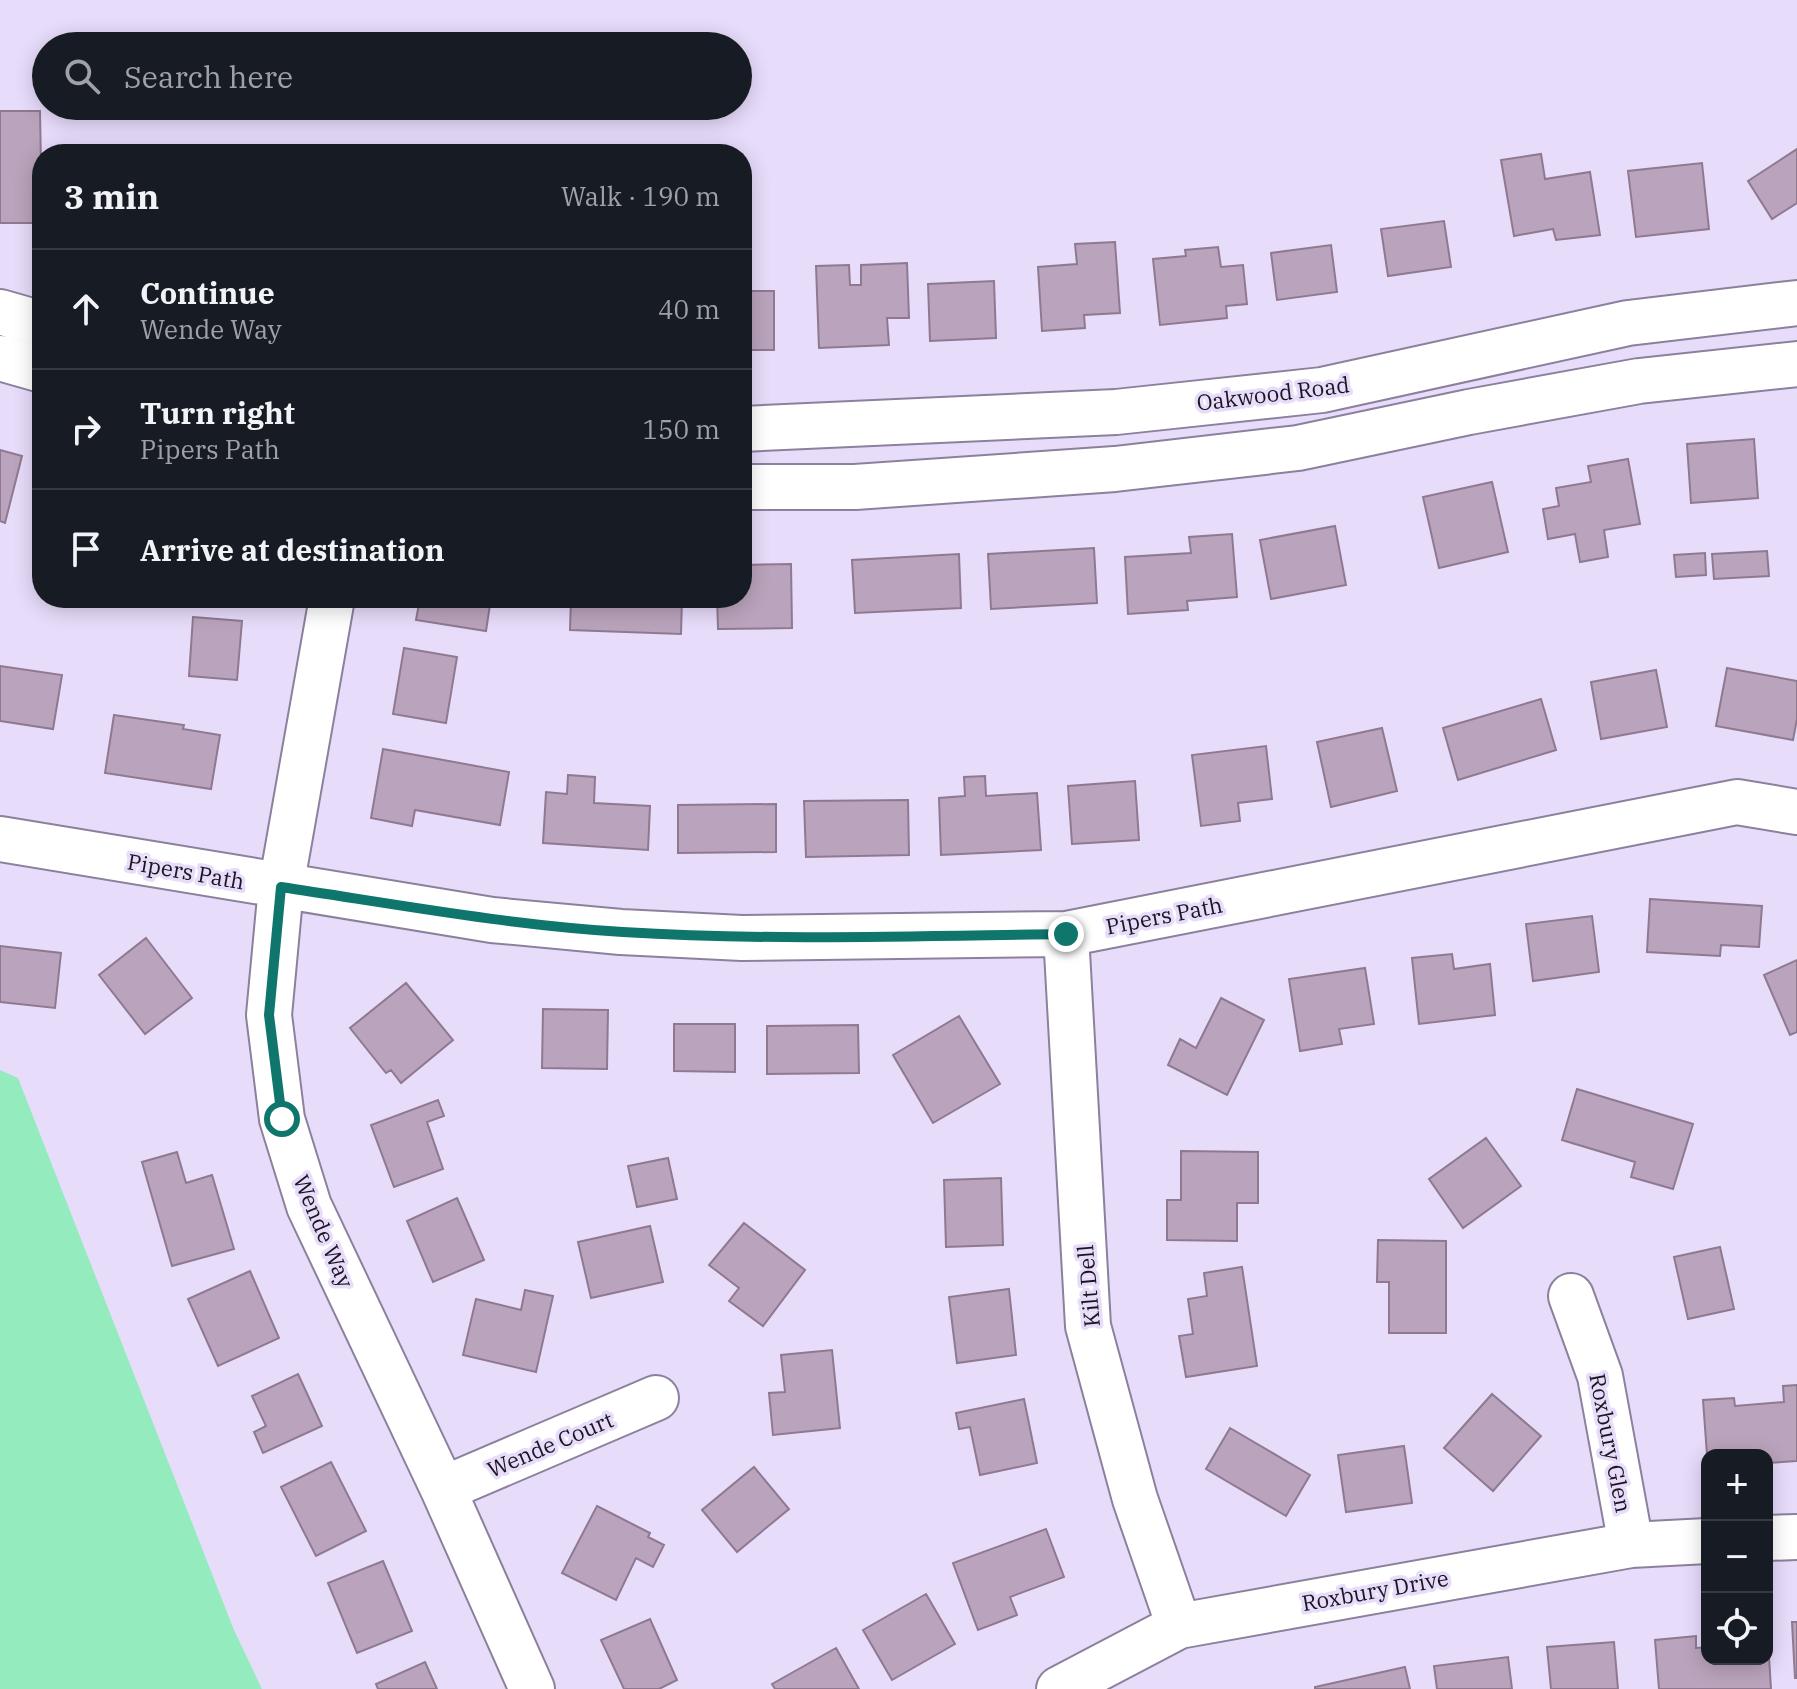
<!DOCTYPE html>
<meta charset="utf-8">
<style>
:root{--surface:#171b24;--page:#20242c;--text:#f1f3f6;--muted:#9ea1a6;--line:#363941}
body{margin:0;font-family:"IBM Plex Serif",serif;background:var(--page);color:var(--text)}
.controls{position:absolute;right:24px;bottom:24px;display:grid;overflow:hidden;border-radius:16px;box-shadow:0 4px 20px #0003}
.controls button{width:72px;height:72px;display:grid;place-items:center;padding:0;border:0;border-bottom:2px solid var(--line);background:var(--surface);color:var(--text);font:40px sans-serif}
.stop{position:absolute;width:24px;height:24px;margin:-18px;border:6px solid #0f766e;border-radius:50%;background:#fff}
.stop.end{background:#0f766e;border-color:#fff;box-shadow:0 2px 8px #0008}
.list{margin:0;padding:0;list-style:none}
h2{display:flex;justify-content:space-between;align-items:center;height:104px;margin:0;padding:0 32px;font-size:34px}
h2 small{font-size:26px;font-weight:400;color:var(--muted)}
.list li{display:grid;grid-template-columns:52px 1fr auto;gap:24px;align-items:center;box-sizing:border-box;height:120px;padding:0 32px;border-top:2px solid var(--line)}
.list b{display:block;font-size:30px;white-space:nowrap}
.list p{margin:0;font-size:26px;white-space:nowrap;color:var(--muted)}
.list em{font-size:26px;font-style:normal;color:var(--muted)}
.icon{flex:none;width:44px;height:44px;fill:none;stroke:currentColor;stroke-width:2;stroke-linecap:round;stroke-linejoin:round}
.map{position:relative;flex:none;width:1797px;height:1689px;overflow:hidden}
.search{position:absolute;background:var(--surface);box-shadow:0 4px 20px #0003;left:32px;top:32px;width:720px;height:88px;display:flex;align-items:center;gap:20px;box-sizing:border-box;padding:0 28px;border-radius:44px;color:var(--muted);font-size:30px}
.panel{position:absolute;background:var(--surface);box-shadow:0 4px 20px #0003;left:32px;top:144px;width:720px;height:464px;border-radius:32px}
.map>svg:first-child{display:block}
</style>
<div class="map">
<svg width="1797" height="1689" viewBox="0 0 1797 1689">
<rect width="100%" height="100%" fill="#e8dcfb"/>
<path fill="#94ebbe" d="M0 1070 18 1078 234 1630 262 1689H0Z"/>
<path fill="#baa4bd" stroke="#8f7991" stroke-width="2" d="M0 111H40L42 223H0Z
M1797 149V203L1772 219 1748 181Z
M1541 154 1545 179 1590 172 1600 235 1556 240 1553 229 1514 236 1501 160Z
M1702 163 1709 229 1636 237 1628 171Z
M1444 221 1451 267 1388 276 1381 229Z
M1115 242 1120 313 1084 315 1085 328 1042 331 1038 267 1077 264 1075 244Z
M1331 245 1337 292 1277 300 1271 253Z
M1218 247 1221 267 1243 265 1247 304 1226 306 1227 318 1160 325 1153 259 1186 256 1185 250Z
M907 263 909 318H887L889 345 819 348 816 266 849 265 850 285H861V265Z
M994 281 996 338 930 341 928 284Z
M742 291H774V350H742Z
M1754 439 1758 498 1691 503 1687 444Z
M0 450 22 456 5 523 0 521Z
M1628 459 1640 524 1604 530 1608 557 1580 562 1575 534 1548 539 1543 509 1559 506 1556 488 1591 482 1588 466Z
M1492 482 1508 552 1439 568 1423 497Z
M1335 526 1346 585 1271 599 1260 540Z
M1232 534 1237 597 1187 601 1188 610 1128 614 1125 557 1191 553 1189 537Z
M1094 548 1097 603 991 609 988 554Z
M1767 551 1769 576 1714 579 1712 554Z
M1705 553 1706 575 1676 577 1674 555Z
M959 554 961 608 855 613 852 560Z
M791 564 792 628 718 629 717 598H742V565Z
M420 598H491L486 631 416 620Z
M571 598H682L681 634 570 630Z
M193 617 242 621 237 680 189 676Z
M404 648 457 657 446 723 393 714Z
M0 666 62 675 53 729 0 721Z
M1727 668 1797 681V719L1793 740 1716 726Z
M1656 670 1667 727 1601 739 1591 682Z
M1541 699 1556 750 1458 780 1443 728Z
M114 715 184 725 183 729 220 735 211 789 105 773Z
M1382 728 1397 791 1331 807 1317 742Z
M1266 746 1272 799 1238 803 1240 821 1201 826 1192 755Z
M383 749 509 772 500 825 415 810 412 826 371 818Z
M568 775 595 777 594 803 650 806 648 850 543 843 546 792 567 794Z
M985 776 986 796 1037 793 1041 850 941 855 939 798 965 796 964 777Z
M1135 781 1139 840 1072 844 1068 786Z
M908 800 909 855 806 857 804 801Z
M776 804V852L678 853V805Z
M1650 899 1762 906 1759 947 1721 945 1720 956 1647 952Z
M1592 916 1599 972 1533 981 1526 924Z
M146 938 192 998 145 1034 99 975Z
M0 946 61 953 55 1008 0 1002Z
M1452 954 1454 969 1490 964 1495 1015 1419 1024 1412 958Z
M1797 960V1032L1790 1035 1764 975Z
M1365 968 1374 1024 1339 1029 1342 1044 1300 1051 1289 979Z
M406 983 453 1040 401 1083 391 1070 386 1073 350 1028Z
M1221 998 1264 1020 1227 1095 1168 1065 1180 1039 1196 1048Z
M543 1009 608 1010 607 1069 542 1068Z
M959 1016 1000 1084 933 1123 893 1055Z
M674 1024H735V1072L674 1071Z
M858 1025 859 1073 767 1074V1026Z
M1577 1089 1693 1124 1673 1189 1631 1177 1635 1162 1562 1140Z
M438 1100 444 1116 427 1122 443 1169 394 1187 371 1125Z
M1486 1138 1521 1186 1463 1228 1429 1179Z
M1181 1151 1258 1152V1203H1237V1241L1167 1240V1200H1181Z
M177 1152 186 1183 212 1175 234 1249 172 1266 142 1162Z
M668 1158 677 1199 637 1207 628 1166Z
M1001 1178 1003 1245 946 1247 944 1180Z
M457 1198 484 1260 433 1282 407 1221Z
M744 1223 805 1270 763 1326 729 1301 739 1288 709 1265Z
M650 1226 663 1282 591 1298 578 1242Z
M1378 1240 1446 1241V1333H1389V1282H1377Z
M1720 1247 1734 1309 1688 1319 1674 1257Z
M1242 1267 1257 1366 1186 1377 1179 1336 1193 1334 1188 1299 1207 1296 1204 1273Z
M250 1271 279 1338 218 1366 188 1299Z
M1009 1289 1016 1355 957 1363 949 1297Z
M525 1290 553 1296 536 1372 463 1355 476 1299 521 1310Z
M832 1350 840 1428 773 1435 769 1393 785 1392 781 1355Z
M298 1374 322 1426 263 1453 254 1432 266 1426 252 1396Z
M1797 1385V1461L1767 1463V1455H1707L1703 1400 1734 1398 1735 1406 1784 1402 1783 1386Z
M1492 1394 1541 1436 1493 1491 1444 1448Z
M1024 1399 1037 1463 980 1475 970 1427 959 1429 956 1413Z
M1230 1428 1310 1475 1286 1516 1206 1469Z
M1404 1446 1412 1503 1346 1512 1338 1455Z
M331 1462 366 1531 316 1556 281 1487Z
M754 1467 789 1509 737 1552 702 1510Z
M597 1506 650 1533 648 1537 664 1545 653 1567 636 1558 616 1600 562 1573Z
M1046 1529 1064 1577 1010 1597 1017 1615 978 1630 953 1563Z
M383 1561 412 1631 357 1653 328 1583Z
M926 1594 955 1644 892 1680 863 1630Z
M650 1619 677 1680 659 1689H624L601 1640Z
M1792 1622H1797V1678H1795Z
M1696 1636V1648L1707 1647V1659H1767L1768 1641 1771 1689H1659L1655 1640Z
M1614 1642 1618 1689H1551L1547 1647Z
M836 1648 859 1689H775L772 1684Z
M1508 1657 1512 1689H1437L1434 1666Z
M425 1662 437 1689H378L376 1684Z
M1405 1667 1410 1689H1315V1687Z"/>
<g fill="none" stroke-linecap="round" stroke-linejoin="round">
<g stroke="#8c809c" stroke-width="48">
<path id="minor" d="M0 312 42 324
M0 358 42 370
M742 429 1116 412 1322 390 1628 323 1797 303
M742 487H855L1115 469 1298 448 1469 412 1639 381 1797 364
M332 598 281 887 269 1015 282 1119 309 1206 443 1489 532 1689
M0 839 492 920 621 932 742 938 1066 934 1737 802 1797 812
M1066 934 1088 1326 1135 1499 1179 1626
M1571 1296 1600 1376 1631 1545
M443 1489 656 1398
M1767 1538 1797 1537
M1059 1689 1179 1626 1631 1545 1707 1541"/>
</g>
<use href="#minor" stroke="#fff" stroke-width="44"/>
</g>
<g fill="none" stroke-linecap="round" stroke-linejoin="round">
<path stroke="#0f766e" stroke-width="10" d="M282 1119 269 1015 281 887C395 904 508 925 623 932 771 941 918 936 1066 934"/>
</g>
<g text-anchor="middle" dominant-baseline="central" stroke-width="7" stroke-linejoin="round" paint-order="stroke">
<g font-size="22" fill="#1a1620" stroke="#e8dcfb">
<text transform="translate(1273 393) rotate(-7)">Oakwood Road</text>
<text transform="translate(186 871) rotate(10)">Pipers Path</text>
<text transform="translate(1164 915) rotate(-11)">Pipers Path</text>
<text transform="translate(324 1231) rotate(67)">Wende Way</text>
<text transform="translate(1088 1286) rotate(-95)">Kilt Dell</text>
<text transform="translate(1611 1443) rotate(79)">Roxbury Glen</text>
<text transform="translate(550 1444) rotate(-23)">Wende Court</text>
<text transform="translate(1375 1590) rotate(-10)">Roxbury Drive</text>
</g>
</g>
</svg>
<div class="controls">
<button>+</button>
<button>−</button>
<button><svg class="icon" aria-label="locate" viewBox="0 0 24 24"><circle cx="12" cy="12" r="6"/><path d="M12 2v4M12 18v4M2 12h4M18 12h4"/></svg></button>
</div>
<div class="stop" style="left:282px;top:1119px"></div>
<div class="stop end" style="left:1066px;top:934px"></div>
<div class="search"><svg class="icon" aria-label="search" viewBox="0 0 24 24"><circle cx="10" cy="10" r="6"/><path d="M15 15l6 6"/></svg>Search here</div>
<section class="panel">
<h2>3 min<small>Walk · 190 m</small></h2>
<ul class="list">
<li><svg class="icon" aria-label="ahead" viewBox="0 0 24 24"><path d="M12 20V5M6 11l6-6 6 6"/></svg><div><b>Continue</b><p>Wende Way</p></div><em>40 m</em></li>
<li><svg class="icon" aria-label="right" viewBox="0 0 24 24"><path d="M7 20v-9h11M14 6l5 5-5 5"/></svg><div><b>Turn right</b><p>Pipers Path</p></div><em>150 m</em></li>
<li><svg class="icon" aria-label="arrive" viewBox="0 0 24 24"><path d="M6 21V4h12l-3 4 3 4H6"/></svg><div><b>Arrive at destination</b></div></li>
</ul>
</section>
</div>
